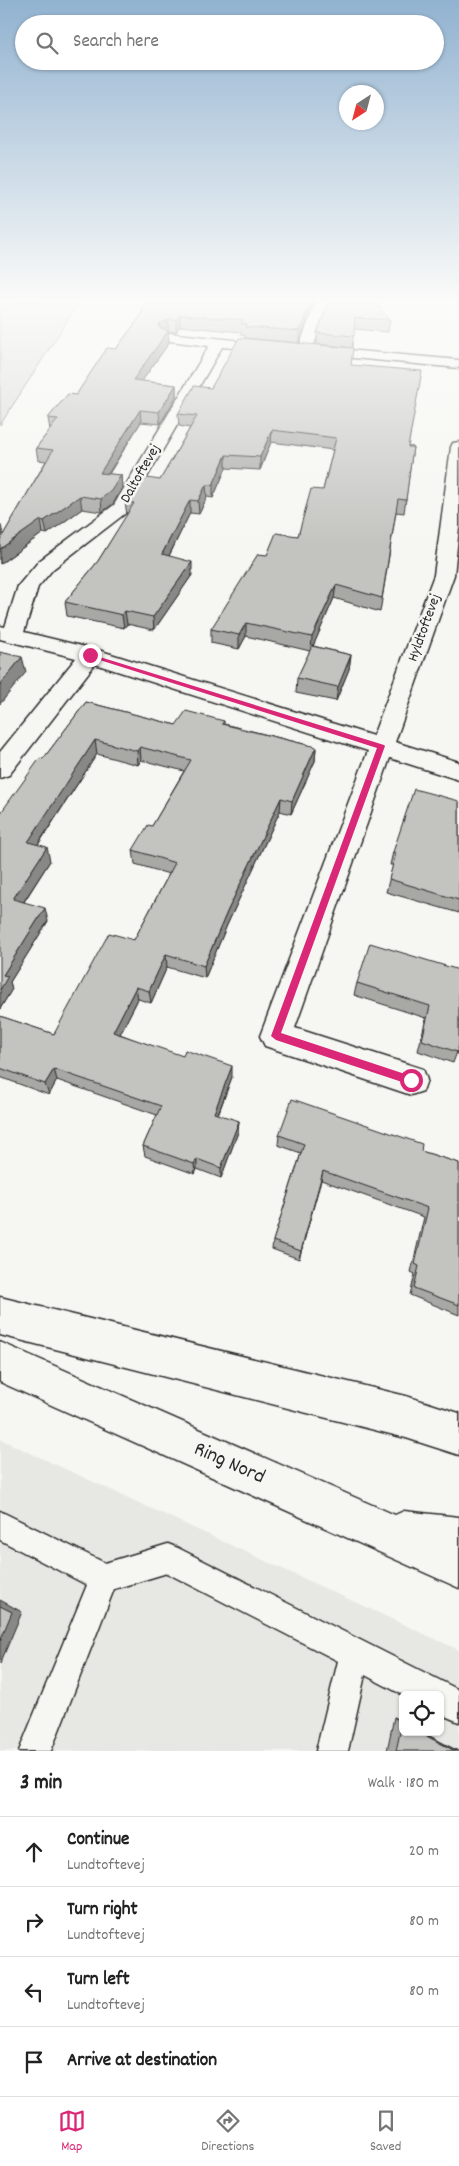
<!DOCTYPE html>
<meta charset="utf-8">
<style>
:root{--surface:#fff;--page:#f2f2f2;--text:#222;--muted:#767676;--line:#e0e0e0;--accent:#db2777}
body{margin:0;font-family:Dekko,sans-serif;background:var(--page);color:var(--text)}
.controls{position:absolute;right:15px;bottom:15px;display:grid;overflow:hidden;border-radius:8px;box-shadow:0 1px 4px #0004}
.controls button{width:45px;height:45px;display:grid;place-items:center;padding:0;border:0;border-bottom:1px solid var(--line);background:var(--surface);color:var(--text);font:25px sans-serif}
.compass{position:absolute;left:339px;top:85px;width:45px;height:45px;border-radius:50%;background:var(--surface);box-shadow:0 1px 4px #0004;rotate:216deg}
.stop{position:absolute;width:15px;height:15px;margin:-11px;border:4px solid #db2777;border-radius:50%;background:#fff}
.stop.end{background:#db2777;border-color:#fff;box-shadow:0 1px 5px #0008}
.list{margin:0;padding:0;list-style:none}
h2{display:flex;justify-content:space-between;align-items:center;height:65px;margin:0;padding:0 20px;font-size:21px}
h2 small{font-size:16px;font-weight:400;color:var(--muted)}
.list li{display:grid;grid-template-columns:32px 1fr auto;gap:15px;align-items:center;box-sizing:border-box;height:70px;padding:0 20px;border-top:1px solid var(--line)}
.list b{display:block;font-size:19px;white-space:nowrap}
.list p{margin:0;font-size:16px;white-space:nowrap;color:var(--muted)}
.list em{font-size:16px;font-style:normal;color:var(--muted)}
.icon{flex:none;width:28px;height:28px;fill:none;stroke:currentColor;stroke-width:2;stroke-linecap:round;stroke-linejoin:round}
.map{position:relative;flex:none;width:459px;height:1751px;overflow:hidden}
.search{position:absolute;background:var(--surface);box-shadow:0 1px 4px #0004;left:15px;right:15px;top:15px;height:55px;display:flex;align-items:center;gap:12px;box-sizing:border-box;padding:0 18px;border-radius:28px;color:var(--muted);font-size:19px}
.sheet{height:345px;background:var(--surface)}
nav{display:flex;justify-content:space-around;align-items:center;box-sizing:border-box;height:70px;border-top:1px solid var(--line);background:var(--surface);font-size:14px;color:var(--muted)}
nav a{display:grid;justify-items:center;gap:2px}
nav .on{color:var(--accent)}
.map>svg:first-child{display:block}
</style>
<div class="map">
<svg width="459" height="1751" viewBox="0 0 459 1751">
<rect width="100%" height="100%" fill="#f6f6f2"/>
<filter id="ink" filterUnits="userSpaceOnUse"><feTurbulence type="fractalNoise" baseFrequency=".02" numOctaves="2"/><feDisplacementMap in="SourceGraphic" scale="10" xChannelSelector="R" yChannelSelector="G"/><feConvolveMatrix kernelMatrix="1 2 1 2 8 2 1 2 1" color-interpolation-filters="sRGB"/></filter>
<g filter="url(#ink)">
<path fill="#e7e7e3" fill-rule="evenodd" d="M0 1439 459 1650V1751H0ZM403 1695H440V1732H403Z"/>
<path fill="#d9d9d5" stroke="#828280" d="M0 301H80L0 425Z"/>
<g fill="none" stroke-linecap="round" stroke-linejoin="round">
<g stroke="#2b2b2b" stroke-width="3">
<path id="service" d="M0 1511 105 1563 168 1544 178 1548 459 1690V1722L440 1714V1695H403L365 1675 348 1751H316L338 1661 167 1573 114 1589 51 1751H19L87 1585 0 1540Z"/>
</g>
<g stroke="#2b2b2b" stroke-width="3">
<path id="minor" d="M316 301H330L313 347 459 360V368L300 353 298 350Z
M168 333 234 340 241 344 234 348 222 347 127 512 53 569 38 587 24 632 98 650 373 736 434 575 451 447 453 443 459 442V527L454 575 395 742 459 762V780L390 758 295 1028 423 1069 427 1080 423 1091 411 1095 265 1046 260 1036 368 751 95 664 9 775 0 778V752L76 658 0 639V626L5 627 18 586 39 561 114 505 209 346 163 340 161 337 163 334Z"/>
</g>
<g stroke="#2b2b2b" stroke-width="3">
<path id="secondary" d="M0 1297 406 1396 459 1413V1455L406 1438 0 1335Z
M0 1342 395 1515 404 1511 459 1517V1588L0 1382Z"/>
</g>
<use href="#service" fill="#f6f6f2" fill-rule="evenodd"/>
<use href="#minor" fill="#f6f6f2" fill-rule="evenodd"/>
<use href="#secondary" fill="#f6f6f2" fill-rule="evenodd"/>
</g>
<path fill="#a8a8a5" stroke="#2b2b2b" d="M146 301H315L299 343 245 338V336L241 335V332L180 326 176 332 168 331 169 343 142 381 176 385V397L160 424 141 422 109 474 121 475 122 488 113 504 102 512 82 509 47 534 43 533 0 564V525L3 535 46 461 38 460 36 448 50 430 48 418 76 395 116 349 140 317Z
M329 301 390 320 388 332 354 329 352 348 317 344V333Z
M351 365 408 447H413L404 513 396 512 380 612 334 598 313 646 351 655 349 669 336 701 296 693 297 678 310 651 246 636 239 649 211 643V629L267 555 298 536 323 490 333 450 271 442 260 470 226 468 213 498 207 497 199 514 190 513 169 556 192 575 154 630 127 624 124 628 67 616 65 602 98 561 127 515 125 502 160 480 190 428 179 426 178 414 211 388Z
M86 702 176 725 224 721V724L316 747 315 761 291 814 280 811 227 925 205 978 167 967 151 1003 138 999 120 1034 232 1077 218 1115 239 1121 238 1132 221 1178 197 1169 195 1174 145 1156 143 1146 157 1115 57 1080 49 1095 0 1077V1016L54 1034 134 940 169 874 135 864 133 850 152 826 184 771 141 760 138 765 97 754 38 845 50 861 24 902 48 921 10 982 12 989 0 1009 43 759Z
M459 801V913L386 892 393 865H390L393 852Z
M459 970V1053L457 1052 453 1063 418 1051 426 1018 354 995 357 983Z
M279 1135 421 1151 459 1163V1315L410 1295 415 1274 411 1272 424 1217 321 1180 299 1259 272 1249 273 1241 301 1153 278 1145Z
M394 1717 458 1751H387Z"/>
<path fill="#888886" stroke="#2b2b2b" d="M312 301H315L299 343V331Z
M180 315V326L176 332V320Z
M168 320V331L160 335 159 324Z
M168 331 169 343 134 392 133 380Z
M176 385V397L160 424 159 412Z
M140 410 141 422 101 485 100 473Z
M272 430 271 442 260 470V457Z
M226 455V468L213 498V485Z
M121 475 122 488 113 504 102 512 101 499Z
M206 485 207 497 199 514 198 501Z
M80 496 82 509 47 534 44 521Z
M190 500V513L163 568 162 554Z
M41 520 43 533 0 564V549Z
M1 525 4 539 0 541V526Z
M192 562V575L154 630 153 617Z
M336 585 334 598 311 651 312 637Z
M125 611 127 624 124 628 122 615Z
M246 623V636L239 649V635Z
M351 655 349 669 336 701 338 687Z
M22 657 26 672 0 704V685Z
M95 740 97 754 34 850 28 842 31 837Z
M140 747 141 760 138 765 137 751Z
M316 747 315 761 291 814 292 801Z
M281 798 280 811 227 925 205 978 204 966 227 912Z
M47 847 50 861 17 912 13 899Z
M45 908 48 921 10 982 12 989 0 1009V990L3 975Z
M166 954 167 967 151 1003 149 991Z
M136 987 138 999 115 1044 113 1032Z
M232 1066V1077L214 1124V1113Z
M54 1069 57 1080 49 1095 45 1084Z
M239 1121 238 1132 221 1178V1168Z
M197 1159V1169L195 1174 194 1164Z
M323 1171 321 1180 299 1259 301 1251Z
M0 1600 22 1612 0 1664Z
M394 1717 403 1722V1724L402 1723Z
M419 1732H422L458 1751H455Z"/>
<path fill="#c3c3c0" stroke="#2b2b2b" d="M146 301H312L299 331 246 327 247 324H241L243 320 180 315 176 320H168L159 324V327L168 331 133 380 176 385 159 412 140 410 100 473 121 475 111 491 101 499 80 496 44 521 41 520 0 549V540L53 450 36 448 58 419 48 418 68 394 76 395 107 348 116 349 140 317Z
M329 301H373L390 320 355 318 354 336 317 333Z
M239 338 353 348 351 365 422 371 408 447H413L406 500 398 499 382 598 336 585 312 637 246 623 239 635 211 629 258 554 267 555 276 533 298 536 311 489 323 490 336 438 272 430 260 457 226 455 213 485H206L198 501 190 500 162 554 192 562 153 617 125 611 122 615 65 602 98 561 134 503 125 502 141 477 160 480 197 416 178 414 194 386 211 388Z
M312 646 351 655 338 687 297 678Z
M0 652 22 657 0 685Z
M86 702 176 725 186 711 224 721 222 724 316 747 292 801 281 798 227 912 204 966 166 954 149 991 136 987 113 1032 183 1056 185 1050 232 1066 214 1113 239 1121 221 1168 197 1159 194 1164 143 1146 161 1106 54 1069 45 1084 0 1068V1016L54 1034 109 933 134 940 175 863 133 850 148 825 152 826 191 760 140 747 137 751 95 740 28 842 47 847 13 899 45 908 3 975 8 976 0 990V814L40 758 43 759Z
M414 789 459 801V900L389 879 396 853 393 852Z
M370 943 459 970V1045L457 1052 422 1040 430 1006 357 983Z
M292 1099 422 1144 421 1151 459 1163V1305L414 1288 419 1266 415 1264 428 1208 323 1171 301 1251 273 1241 304 1144 279 1135Z
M0 1606 12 1612 0 1641Z
M402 1723 403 1724V1732H419L455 1751H396Z"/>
</g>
<linearGradient id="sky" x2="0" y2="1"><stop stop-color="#91b2d0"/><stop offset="0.55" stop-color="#fbfbf9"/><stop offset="1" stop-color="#fbfbf9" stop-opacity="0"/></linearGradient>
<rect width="459" height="546" fill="url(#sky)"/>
<path fill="#db2777" d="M87 653 384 745 385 746 281 1033 411 1076 414 1077V1084L411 1085 276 1040 271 1036 377 748 87 656Z"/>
<g text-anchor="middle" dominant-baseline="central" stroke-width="5" stroke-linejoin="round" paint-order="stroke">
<g font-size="15" fill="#2b2b2b" stroke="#f6f6f2">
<text transform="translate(141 474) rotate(-60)">Daltoftevej</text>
<text transform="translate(425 628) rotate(-70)">Hyldtoftevej</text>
</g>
<g font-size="21" fill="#2b2b2b" stroke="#f6f6f2">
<text transform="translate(229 1464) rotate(24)">Ring Nord</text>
</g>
</g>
</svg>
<div class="controls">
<button><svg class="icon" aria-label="locate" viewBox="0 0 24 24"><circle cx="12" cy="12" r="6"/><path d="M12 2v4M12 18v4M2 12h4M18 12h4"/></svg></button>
</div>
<svg class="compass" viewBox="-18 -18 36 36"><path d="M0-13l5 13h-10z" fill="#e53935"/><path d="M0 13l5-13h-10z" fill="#767676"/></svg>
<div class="stop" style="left:411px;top:1080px"></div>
<div class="stop end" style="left:90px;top:655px"></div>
<div class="search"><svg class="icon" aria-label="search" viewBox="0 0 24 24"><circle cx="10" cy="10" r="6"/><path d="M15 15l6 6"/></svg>Search here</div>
</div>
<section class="sheet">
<h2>3 min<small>Walk · 180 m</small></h2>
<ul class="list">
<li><svg class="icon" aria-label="ahead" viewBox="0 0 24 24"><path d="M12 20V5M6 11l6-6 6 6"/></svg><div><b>Continue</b><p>Lundtoftevej</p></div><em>20 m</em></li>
<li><svg class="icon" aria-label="right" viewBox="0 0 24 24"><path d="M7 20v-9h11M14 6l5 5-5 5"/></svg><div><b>Turn right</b><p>Lundtoftevej</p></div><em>80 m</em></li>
<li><svg class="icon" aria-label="left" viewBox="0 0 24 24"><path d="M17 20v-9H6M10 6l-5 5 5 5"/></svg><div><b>Turn left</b><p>Lundtoftevej</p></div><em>80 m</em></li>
<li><svg class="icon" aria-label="arrive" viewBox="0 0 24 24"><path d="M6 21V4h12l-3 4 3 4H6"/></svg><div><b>Arrive at destination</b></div></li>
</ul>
</section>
<nav>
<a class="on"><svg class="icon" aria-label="map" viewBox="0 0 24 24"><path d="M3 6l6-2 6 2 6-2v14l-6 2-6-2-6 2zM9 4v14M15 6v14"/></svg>Map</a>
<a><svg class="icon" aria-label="directions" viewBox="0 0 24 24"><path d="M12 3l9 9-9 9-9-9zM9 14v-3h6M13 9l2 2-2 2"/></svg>Directions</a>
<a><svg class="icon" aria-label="saved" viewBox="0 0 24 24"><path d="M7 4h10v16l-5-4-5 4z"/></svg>Saved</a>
</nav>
